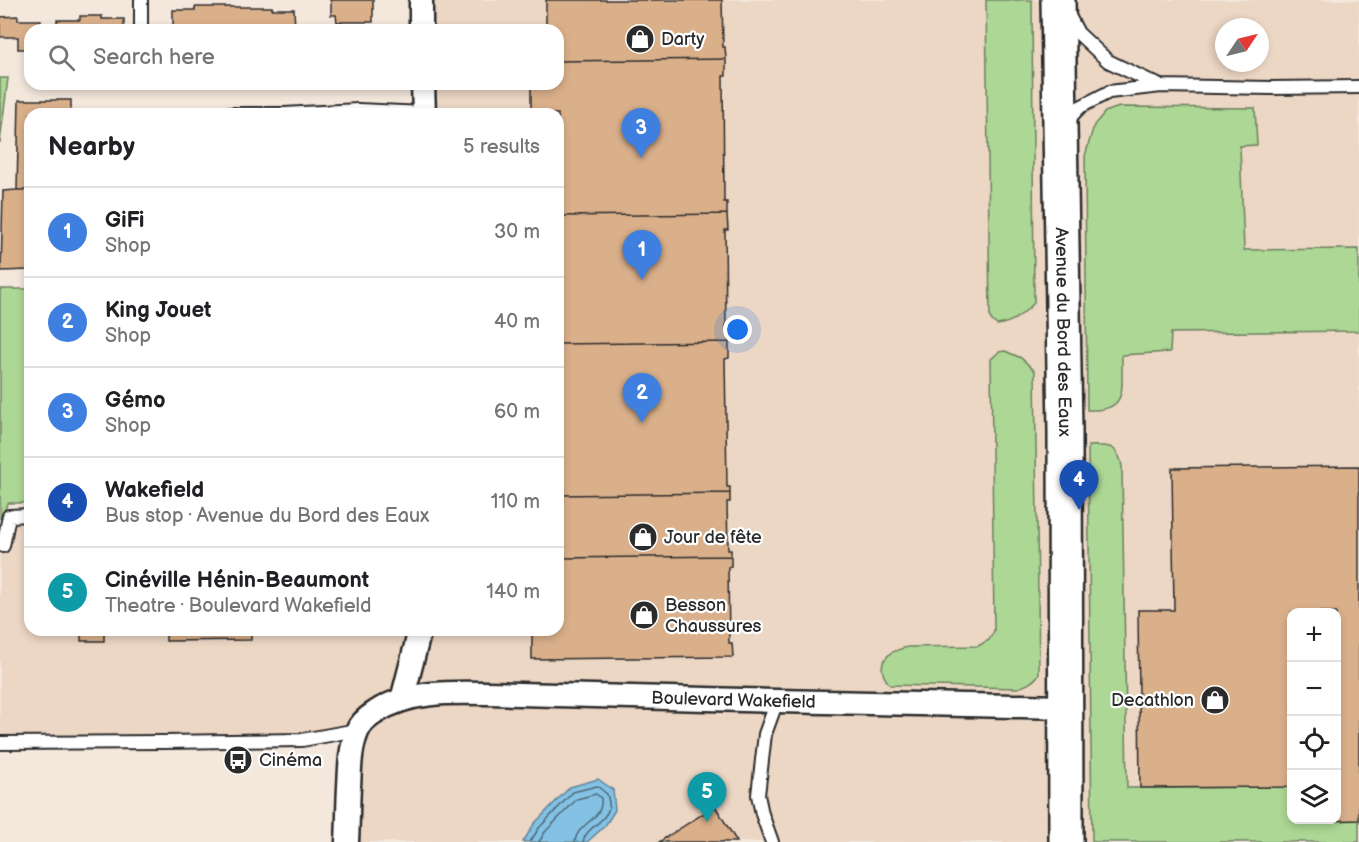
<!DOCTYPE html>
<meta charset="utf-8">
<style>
:root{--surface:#fff;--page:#f2f2f2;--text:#202124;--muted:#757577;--line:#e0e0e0;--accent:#db2777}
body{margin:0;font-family:"Balsamiq Sans",sans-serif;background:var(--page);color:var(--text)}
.controls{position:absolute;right:18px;bottom:18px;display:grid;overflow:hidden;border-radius:12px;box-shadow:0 3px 9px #0003}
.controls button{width:54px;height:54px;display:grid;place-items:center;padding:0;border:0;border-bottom:2px solid var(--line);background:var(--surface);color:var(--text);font:30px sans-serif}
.compass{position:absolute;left:1215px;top:18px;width:54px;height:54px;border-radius:50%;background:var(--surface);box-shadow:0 3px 9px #0003;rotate:55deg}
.you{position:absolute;left:738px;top:330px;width:21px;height:21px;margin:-15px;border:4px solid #fff;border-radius:50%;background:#1a73e8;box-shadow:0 0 0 9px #1a73e833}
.badge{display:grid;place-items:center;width:39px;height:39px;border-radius:50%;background:var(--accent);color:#fff;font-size:20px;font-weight:700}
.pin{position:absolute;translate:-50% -50px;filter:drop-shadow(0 2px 3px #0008)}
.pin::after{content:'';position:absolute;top:32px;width:21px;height:18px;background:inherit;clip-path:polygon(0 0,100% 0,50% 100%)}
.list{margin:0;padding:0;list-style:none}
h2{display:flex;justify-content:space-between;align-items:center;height:78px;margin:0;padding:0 24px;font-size:26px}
h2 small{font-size:20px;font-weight:400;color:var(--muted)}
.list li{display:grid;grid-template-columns:39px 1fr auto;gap:18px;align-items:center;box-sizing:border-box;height:90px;padding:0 24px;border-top:2px solid var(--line)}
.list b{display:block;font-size:22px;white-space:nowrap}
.list p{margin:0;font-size:20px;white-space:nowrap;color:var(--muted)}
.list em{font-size:20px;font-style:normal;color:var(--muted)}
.icon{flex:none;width:33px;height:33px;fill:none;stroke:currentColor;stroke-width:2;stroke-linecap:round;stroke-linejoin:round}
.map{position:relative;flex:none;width:1359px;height:842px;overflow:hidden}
.search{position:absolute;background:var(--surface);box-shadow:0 3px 9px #0003;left:24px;top:24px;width:540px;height:66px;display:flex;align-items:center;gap:15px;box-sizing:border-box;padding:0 21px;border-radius:18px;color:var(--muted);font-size:22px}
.panel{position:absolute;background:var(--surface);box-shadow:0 3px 9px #0003;left:24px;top:108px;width:540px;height:528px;border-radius:18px}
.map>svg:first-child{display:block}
</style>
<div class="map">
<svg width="1359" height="842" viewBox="0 0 1359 842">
<rect width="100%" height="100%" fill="#f4e7dc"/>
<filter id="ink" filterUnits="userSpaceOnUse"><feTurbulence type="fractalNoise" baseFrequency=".0167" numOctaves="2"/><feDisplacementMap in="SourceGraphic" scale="12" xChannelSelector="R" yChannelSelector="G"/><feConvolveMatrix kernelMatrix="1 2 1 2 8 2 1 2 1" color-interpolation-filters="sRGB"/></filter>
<g filter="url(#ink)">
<path fill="#ecd6c4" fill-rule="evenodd" d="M432 0H1359V842H347L357 731 302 740 0 743V546L9 516 30 515V630H558V114H430L431 84H558V30H432ZM1224 27H1260V63H1224ZM1292 612H1336V820H1292Z"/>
<path fill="#acd794" stroke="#6c8160" stroke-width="1.5" d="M986 0H1032L1034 303C1023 314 1013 323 997 325L993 322 990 318Z
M0 78H8L0 143Z
M1119 107 1255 108 1257 145 1240 146 1244 250 1359 249V331L1171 333 1170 352 1122 355C1121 388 1130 412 1087 410L1085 156 1094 125 1105 112Z
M0 289H30V503H8L0 519Z
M1005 351 1021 358 1035 371 1039 674C1034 682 1027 685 1018 688L890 685C873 665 886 651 908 647L978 646 989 640 994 631 991 359 999 352Z
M1088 446C1107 445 1118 444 1122 466L1127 788 1291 787 1292 820H1295V821L1359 820V842H1092Z"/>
<path fill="#83c2e4" stroke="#60869a" stroke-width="1.5" d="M598 779 613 790 615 810 605 826 587 842H523L534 824 570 787Z"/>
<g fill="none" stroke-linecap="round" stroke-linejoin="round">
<path stroke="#4e6775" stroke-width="1.5" d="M530 842 539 828 573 792 597 786 607 794C608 798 610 804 609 808 605 823 585 828 583 842
M539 842 545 832 577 799 596 794 601 798C604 821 577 822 575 842"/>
</g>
<path fill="#dab08b" stroke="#2b2b2b" stroke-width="1.5" d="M329 0H373V22H337L336 15H331V0Z
M546 0H722L723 47H725L726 59 558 61V30H546Z
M195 7H272V9H294L295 30H173V10H195Z
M18 16V20H41V30H30V49H18V37H0V17Z
M80 16H102V19H124V30H57V20H80Z
M726 59V76H723L724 202H727V214L558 216V114H531V84H558V61Z
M19 100H71V114H30V190H17Z
M17 190H30V270L1 271 3 191Z
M727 214 728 230H725L726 330H729V342L558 344V216Z
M729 342V358L725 359 727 487H730V493L558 495V344Z
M1359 466V820L1295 822V820H1336V612H1292V787L1140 788 1138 610H1174L1172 468Z
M730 493V502H727L728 550H731V556L558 558V495Z
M731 556V566L728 567 729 643H732L733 657 532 659V630H558V558Z
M81 630H104V641H81Z
M166 630H251V640L166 641Z
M715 806 737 842H659L665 838Z"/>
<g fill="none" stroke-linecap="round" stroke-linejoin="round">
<g stroke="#2b2b2b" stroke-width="16">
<path id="lane" d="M1068 14 1078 33 1108 61 1160 86
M141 30V0
M229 114H284L358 110 424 113
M1066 122 1080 107 1109 92 1161 86 1271 88 1359 87
M3 546 9 516 30 515
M0 743 164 742 302 740 357 730
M772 842 762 814 758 795 765 734 777 701"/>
</g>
<g stroke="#2b2b2b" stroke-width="27">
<g id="street">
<path d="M421 0V30"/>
<path d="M423 84 424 114"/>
<path d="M402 700 420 630"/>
<path id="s1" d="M347 842C348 824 348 805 349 787 350 768 350 749 357 732 360 723 368 717 376 712 408 691 450 692 487 693L777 701 1065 707"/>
</g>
</g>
<g stroke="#2b2b2b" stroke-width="38">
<g id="secondary">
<path id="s2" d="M1058 0 1065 431 1066 842"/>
</g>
</g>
<use href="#lane" stroke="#fff" stroke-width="12"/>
<use href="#street" stroke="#fff" stroke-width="22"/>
<use href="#secondary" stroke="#fff" stroke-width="33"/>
</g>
</g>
<defs>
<g id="shop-disc" transform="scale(1.5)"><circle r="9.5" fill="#2b2b2b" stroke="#fff"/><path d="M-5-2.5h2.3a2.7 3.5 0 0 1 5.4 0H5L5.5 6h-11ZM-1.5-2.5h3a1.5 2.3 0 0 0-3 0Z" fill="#fff"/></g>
<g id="bus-disc" transform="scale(1.5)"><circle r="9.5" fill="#2b2b2b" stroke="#fff"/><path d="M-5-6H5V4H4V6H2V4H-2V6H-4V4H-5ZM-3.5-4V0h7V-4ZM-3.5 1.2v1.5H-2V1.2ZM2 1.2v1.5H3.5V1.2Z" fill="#fff"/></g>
</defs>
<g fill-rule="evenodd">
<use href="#shop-disc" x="640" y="39"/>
<use href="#shop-disc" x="643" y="537"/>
<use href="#shop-disc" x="644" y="615"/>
<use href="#shop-disc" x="1215" y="700"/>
<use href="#bus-disc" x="238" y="760"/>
</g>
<g text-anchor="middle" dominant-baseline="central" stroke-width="4.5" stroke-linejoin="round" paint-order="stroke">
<g font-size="18" fill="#2b2b2b" stroke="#fff" text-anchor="start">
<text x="661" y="39">Darty</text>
<text x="664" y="537">Jour de fête</text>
<text x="665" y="605">Besson<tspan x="665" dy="21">Chaussures</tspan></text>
<text x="1194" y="700" text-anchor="end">Decathlon</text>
<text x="259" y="760">Cinéma</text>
</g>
<g font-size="18" fill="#2b2b2b" stroke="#fff">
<text stroke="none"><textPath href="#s2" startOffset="332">Avenue du Bord des Eaux</textPath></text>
<text stroke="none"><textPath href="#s1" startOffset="500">Boulevard Wakefield</textPath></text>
</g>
</g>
</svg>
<div class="controls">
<button>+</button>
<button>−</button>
<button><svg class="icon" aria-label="locate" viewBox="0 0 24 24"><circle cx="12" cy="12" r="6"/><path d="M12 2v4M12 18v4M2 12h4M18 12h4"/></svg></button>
<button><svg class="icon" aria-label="layers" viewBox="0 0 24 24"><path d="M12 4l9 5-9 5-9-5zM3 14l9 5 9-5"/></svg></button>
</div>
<svg class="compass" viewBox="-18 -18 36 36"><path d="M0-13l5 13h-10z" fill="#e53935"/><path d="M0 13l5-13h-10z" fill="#757577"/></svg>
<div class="you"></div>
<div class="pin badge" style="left:642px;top:280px;background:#3f7fe0">1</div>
<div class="pin badge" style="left:642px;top:423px;background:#3f7fe0">2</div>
<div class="pin badge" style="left:641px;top:158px;background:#3f7fe0">3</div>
<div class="pin badge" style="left:1079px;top:510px;background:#1a4fb4">4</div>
<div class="pin badge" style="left:707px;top:822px;background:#0f9aa8">5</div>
<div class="search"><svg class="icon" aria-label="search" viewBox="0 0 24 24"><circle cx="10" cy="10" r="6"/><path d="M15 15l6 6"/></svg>Search here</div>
<section class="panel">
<h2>Nearby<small>5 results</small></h2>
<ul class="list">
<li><span class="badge" style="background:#3f7fe0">1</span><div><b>GiFi</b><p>Shop</p></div><em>30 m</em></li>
<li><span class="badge" style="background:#3f7fe0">2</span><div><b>King Jouet</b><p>Shop</p></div><em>40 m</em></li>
<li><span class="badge" style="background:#3f7fe0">3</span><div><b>Gémo</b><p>Shop</p></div><em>60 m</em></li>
<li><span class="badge" style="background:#1a4fb4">4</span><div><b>Wakefield</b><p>Bus stop · Avenue du Bord des Eaux</p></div><em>110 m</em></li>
<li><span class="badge" style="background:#0f9aa8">5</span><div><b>Cinéville Hénin-Beaumont</b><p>Theatre · Boulevard Wakefield</p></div><em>140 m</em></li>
</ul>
</section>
</div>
